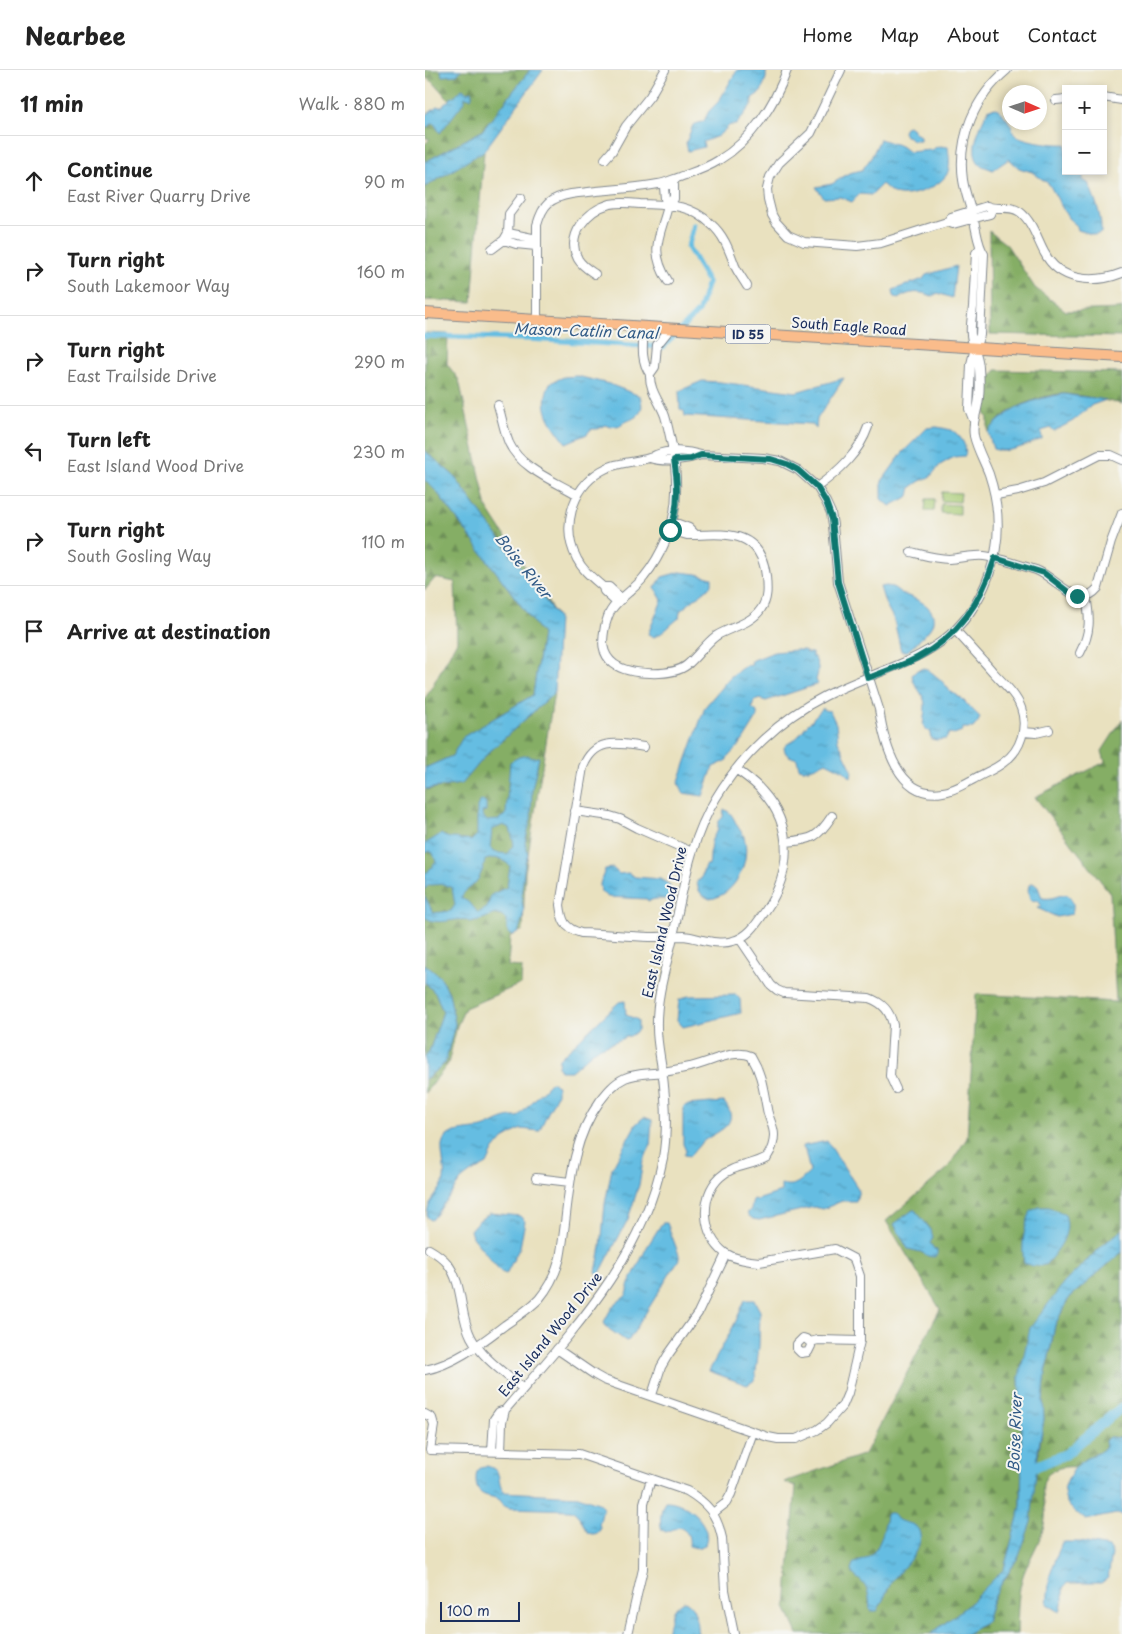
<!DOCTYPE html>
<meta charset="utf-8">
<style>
:root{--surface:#fff;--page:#f2f2f2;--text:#222;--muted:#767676;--line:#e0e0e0}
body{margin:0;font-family:"Playpen Sans",sans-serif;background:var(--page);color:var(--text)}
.controls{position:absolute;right:15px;top:15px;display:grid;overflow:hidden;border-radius:0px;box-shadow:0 2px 8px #0003}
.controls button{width:45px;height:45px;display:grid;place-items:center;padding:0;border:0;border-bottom:1px solid var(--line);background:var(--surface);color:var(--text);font:25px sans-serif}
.compass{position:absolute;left:577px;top:15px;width:45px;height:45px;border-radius:50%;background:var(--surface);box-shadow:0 2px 8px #0003;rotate:93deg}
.scale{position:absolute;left:15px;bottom:12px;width:80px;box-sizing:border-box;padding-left:5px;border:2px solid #1b2f5e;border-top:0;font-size:14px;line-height:18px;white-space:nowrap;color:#1b2f5e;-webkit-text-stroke:4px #f6f6f2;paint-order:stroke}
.stop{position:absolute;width:15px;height:15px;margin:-11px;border:4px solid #0f766e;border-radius:50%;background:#fff}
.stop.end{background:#0f766e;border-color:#fff;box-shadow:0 1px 5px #0008}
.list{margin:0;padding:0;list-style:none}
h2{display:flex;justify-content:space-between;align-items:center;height:65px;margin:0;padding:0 20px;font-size:21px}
h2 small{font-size:16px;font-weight:400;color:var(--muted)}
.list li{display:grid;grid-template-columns:32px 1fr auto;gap:15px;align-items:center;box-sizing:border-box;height:90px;padding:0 20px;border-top:1px solid var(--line)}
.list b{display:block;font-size:19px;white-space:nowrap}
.list p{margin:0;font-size:16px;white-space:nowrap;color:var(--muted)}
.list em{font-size:16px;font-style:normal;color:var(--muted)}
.icon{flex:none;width:28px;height:28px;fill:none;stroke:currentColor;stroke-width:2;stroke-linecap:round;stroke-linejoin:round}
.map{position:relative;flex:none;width:697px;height:1564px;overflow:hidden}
header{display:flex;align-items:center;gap:30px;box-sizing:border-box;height:70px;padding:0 25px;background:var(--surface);border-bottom:1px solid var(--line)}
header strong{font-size:24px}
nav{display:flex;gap:28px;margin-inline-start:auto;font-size:18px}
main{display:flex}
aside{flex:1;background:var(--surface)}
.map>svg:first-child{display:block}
</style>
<header>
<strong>Nearbee</strong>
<nav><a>Home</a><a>Map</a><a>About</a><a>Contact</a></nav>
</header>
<main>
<aside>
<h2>11 min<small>Walk · 880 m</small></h2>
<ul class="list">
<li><svg class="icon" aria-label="ahead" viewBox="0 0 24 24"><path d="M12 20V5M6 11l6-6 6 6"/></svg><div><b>Continue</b><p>East River Quarry Drive</p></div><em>90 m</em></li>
<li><svg class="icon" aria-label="right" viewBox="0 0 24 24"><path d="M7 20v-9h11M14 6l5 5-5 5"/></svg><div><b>Turn right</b><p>South Lakemoor Way</p></div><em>160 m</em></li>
<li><svg class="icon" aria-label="right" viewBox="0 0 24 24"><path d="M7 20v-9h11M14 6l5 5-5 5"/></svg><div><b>Turn right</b><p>East Trailside Drive</p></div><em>290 m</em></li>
<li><svg class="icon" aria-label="left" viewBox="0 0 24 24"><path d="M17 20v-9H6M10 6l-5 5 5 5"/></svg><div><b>Turn left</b><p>East Island Wood Drive</p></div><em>230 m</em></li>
<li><svg class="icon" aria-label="right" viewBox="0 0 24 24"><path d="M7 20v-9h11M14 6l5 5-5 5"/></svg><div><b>Turn right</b><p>South Gosling Way</p></div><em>110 m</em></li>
<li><svg class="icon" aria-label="arrive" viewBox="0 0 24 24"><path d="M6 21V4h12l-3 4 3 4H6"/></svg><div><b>Arrive at destination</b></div></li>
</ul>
</aside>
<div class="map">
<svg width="697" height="1564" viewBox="0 0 697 1564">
<defs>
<pattern id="forest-firs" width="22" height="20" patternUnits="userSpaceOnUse" patternTransform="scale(1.25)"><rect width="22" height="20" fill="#85ae65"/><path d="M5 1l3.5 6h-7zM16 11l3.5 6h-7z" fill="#6c8e56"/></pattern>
<pattern id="water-ripples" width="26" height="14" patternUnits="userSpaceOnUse" patternTransform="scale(1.25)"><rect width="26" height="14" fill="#65bde2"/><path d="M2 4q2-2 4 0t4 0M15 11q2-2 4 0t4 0" fill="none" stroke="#529aba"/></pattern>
</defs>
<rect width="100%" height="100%" fill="#f6f6f2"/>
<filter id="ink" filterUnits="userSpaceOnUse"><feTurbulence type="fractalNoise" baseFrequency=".02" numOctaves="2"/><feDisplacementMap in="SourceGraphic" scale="10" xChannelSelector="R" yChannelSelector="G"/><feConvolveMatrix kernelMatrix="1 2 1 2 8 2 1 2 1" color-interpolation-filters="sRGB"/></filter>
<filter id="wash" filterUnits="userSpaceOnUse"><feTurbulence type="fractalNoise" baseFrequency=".0096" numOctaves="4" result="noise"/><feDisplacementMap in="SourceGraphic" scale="20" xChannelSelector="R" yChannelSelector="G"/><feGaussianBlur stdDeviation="1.12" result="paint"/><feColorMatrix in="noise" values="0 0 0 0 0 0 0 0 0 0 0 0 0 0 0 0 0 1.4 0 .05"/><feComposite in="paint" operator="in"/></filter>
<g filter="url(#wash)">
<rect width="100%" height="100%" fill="#e9e1bf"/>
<path fill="#a7ca73" stroke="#617c68" d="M517 422 536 423 535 432 516 431Z
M501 429H510L509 441H500Z
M516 434 535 435V444L516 443Z"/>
<path fill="url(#forest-firs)" stroke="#506e62" d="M0 0H105L57 61 0 92V74L5 69 1 68 0 58 9 53 15 63 43 22 23 29 10 14 0 7Z
M59 81 47 232 0 230V117Z
M564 161 582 175 610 218 641 241 694 239 697 238V267L565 264Z
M0 263 23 264 22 294 34 310 62 438 133 548 28 405 0 381Z
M571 300 697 303V334C678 330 660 326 640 324 624 323 596 334 582 343 575 348 569 355 563 362V348L559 341 558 333 560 314Z
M0 410 12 422 117 564 108 625 39 667 27 686 0 698V629L32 571 30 512 10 508 0 520Z
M129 623 100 803 98 860 85 866 83 896 97 897 96 914 40 938 32 956 23 994 0 1023V1009L20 993 30 954 24 923 15 907 0 894V720L37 713 63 683Z
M697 650V1160L679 1174 639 1213 594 1307 597 1380 596 1436 579 1499 543 1535 506 1564H373L361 1537 371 1416 359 1412 440 1384 515 1239 461 1151 522 1099 542 1068 551 924 691 932 685 823 610 727 680 692 677 681Z
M0 912 11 924 18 942 4 982 0 987Z
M697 1182V1368L684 1367 678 1381 660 1389 652 1397C641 1396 628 1397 621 1407 613 1418 622 1436 620 1449 618 1468 606 1485 599 1503 592 1521 593 1544 592 1564H541L561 1552 567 1532 576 1514 594 1486 609 1412 619 1349 618 1330 621 1302 630 1255 644 1228Z"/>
<path fill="url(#water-ripples)" stroke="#4076a0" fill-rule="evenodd" d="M16 0H36L32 5 18 6H17Z
M105 0H118L59 81 0 117V92L57 61Z
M312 0H341V8L336 22 327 28V34L311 55H305L293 66 278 72 279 77 263 81 261 73 268 55 279 51 284 41 294 31Z
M37 19 43 22 47 21 48 23 46 28 40 27 39 32 15 63 9 53 0 58V46L12 37H17C23 29 31 26 37 19Z
M572 38C577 43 581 47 585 54 587 57 588 62 590 64 596 71 631 75 641 74V101H658V110L663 113C670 128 677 146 676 163L670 165 653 160 651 155 643 148 624 114 607 102 594 98 584 89 568 100C564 98 559 97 556 95 541 83 557 51 564 39Z
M480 57 483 56 487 58 489 62 495 66V70H487L484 67 480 66 478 62Z
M455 69 476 76 484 82 506 80 514 76 523 77C524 86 526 96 522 104 515 117 484 129 470 124 465 122 461 117 457 114L446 125 435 124 427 132 415 127 399 128 391 117 407 114 424 103 437 100 446 88Z
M531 196 527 228 513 223 507 226C495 221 484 221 473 229L469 226 468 220 498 209 501 205Z
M152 306 184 314 215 326C221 344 211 348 197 353V355L185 357 180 355 172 359H166L162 364 141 373C126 353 113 338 125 313L139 307Z
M419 308 392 349 391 359 387 354 260 346 259 341 255 339 254 321 277 311 295 312 371 322Z
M639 324C653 327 667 327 681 330L667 335 648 351 629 361 626 358 616 361 617 369C601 375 585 384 568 379L563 362C584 337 608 329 639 324Z
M512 357C517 358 524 359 528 361 536 366 543 377 540 386L529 387 515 395 505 407 495 411 486 417 484 426 465 436 457 429V411L478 382 502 358Z
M0 381 28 405 133 548 129 623 63 683 37 714 0 719V698L27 686 38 667 108 625 117 564 12 422 0 410Z
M255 502 272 504 287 508V515L255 541 254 548C246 554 238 564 229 567L223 564 237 530 230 518 237 507Z
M461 516C472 517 470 520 478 524 490 529 514 536 507 555 504 562 489 575 483 581H476L469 550 460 533 455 517Z
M371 580H378L382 583H387V587H389C394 596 394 600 391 610L393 614 341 631 335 629 329 631 327 638 332 642V648L317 672H315C313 680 304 683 301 691L288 697 278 726 258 723 256 717 253 714 280 637 305 607 321 595 327 594 326 591 349 582Z
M500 598C507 602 522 614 525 622L532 625 533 627H535L555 647 553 652 548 658H537V661L529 664 524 663 521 669 511 670 507 669 505 665 506 662 502 660 498 655C499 648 500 640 500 634 499 623 488 616 487 605L492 600Z
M398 638 399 640 405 641 411 654 413 671 427 700 426 708 419 701 401 692C392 696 384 702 374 698L372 689C365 686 361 687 359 678 362 673 365 673 369 670 377 665 379 655 387 651L389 647Z
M103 685 107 688 114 687 107 719 106 749 100 772 103 785 100 792 96 826 99 842 93 863 87 865C81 862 82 857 82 850 72 842 70 844 60 848 55 850 49 851 44 852L43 850C30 847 12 857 0 847V826L8 843 26 841 30 835 27 818 18 814 4 815 0 819V805L11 792 8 783 4 781 0 783V774L16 764C26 771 29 766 36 770L42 769 46 771 52 765V737L55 730 59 731 61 734V741L57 742V745L62 751 74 750 75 748 79 746 81 743 85 692 94 687ZM78 755 85 758 89 774 82 784 68 782 65 777 67 760ZM68 788 77 789 85 796 82 817 66 825 62 838 53 843 45 833 36 828C39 820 45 819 50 813 55 808 59 797 60 790Z
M299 739C308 744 308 748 313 757 315 760 318 764 319 767 326 791 311 825 285 829 275 825 273 821 272 811L276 809 280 795H284C287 779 282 773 293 760V752L298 747Z
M188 798 194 804 203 803 210 807 235 809 245 815 243 829H230L223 831 222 829 183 827 176 822 175 814 180 799Z
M608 813 613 817 617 828C629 830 632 824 643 825 649 831 649 836 647 844L632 847 612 838 616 836 614 831 605 830 603 820 604 815Z
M0 894 15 907 24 923 30 954 20 993 0 1009V987L4 982 18 942 11 924 0 912Z
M311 925 315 929 316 943 258 957 252 950 254 930 263 926Z
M200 931 201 945 213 950V960L207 965 171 979 146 1001H135L133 996 134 989 194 932Z
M126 1012 129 1013 132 1016V1024L114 1061 96 1059 78 1069 68 1081 62 1094 45 1103 36 1110 8 1149 6 1150 2 1147C1 1132 13 1126 18 1113 22 1101 16 1087 17 1075 20 1058 44 1061 57 1058 70 1054 77 1046 93 1047Z
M299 1032C318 1056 290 1061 276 1073 272 1077 269 1082 265 1086L259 1085 261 1081 258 1074V1038L261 1035Z
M219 1047 227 1050 225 1077 218 1091 214 1115 203 1149 174 1205 171 1202 176 1177 180 1134 187 1098 211 1054Z
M402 1071 434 1120 431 1131H417L398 1139 389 1137 334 1150 328 1149 322 1144 326 1139 328 1129 332 1130 356 1122V1114C370 1118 375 1111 385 1102L380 1081 377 1076Z
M614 1137H624L640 1145C647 1164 632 1182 620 1195L607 1196 599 1193C596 1174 599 1158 606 1141Z
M488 1140H490L506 1160 508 1168 505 1173 509 1179 512 1180V1185L509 1187 503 1186 496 1182 483 1179 469 1154Z
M65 1143 95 1146 100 1151 95 1177 81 1204 76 1202 47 1167 45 1160 53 1151Z
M237 1153H242L254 1185V1189L204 1270 201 1271 181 1257 179 1252C182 1247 185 1239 190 1234 196 1228 205 1227 203 1216L222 1177Z
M697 1160V1182L644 1228 630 1255 621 1302 618 1330 619 1349 613 1381 606 1452 594 1486 576 1514 567 1532 561 1552 541 1564H506L543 1535 579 1499 596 1436 597 1380 594 1307 605 1258 639 1213 679 1174Z
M320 1230H329L335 1241 334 1276 330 1310 322 1315 284 1301 310 1253Z
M684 1367 697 1368V1445L691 1444 661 1450C653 1444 645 1439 641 1431 634 1416 649 1396 662 1388 669 1384 676 1383 681 1376L680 1371Z
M62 1396C80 1401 70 1412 79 1422L153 1426 176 1434 178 1439 174 1455 176 1458C173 1464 170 1465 164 1463 157 1455 156 1445 146 1440L84 1438 77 1435C73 1421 51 1433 51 1410 51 1409 51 1404 52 1402 54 1398 58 1397 62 1396Z
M240 1431C260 1430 289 1455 280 1475L272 1478 264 1476C265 1467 263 1461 254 1457L241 1462 237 1460C234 1453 236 1438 240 1431Z
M463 1443H467C468 1443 472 1449 472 1449 478 1454 490 1452 493 1459 504 1477 474 1499 466 1513 461 1522 458 1532 452 1541H445C444 1530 445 1521 437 1512 433 1508 428 1506 426 1500L428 1494C432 1491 438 1491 442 1488 456 1479 459 1460 461 1445Z
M637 1472H655L684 1477 687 1484 683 1508 676 1513H642L638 1518V1530L635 1542 622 1534 625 1505Z
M259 1531C272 1535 271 1553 273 1564H242C245 1551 245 1537 259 1531Z"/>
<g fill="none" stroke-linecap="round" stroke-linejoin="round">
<path stroke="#65bde2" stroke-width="5.5" d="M0 266 106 269 238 277 274 241 283 212 263 177 269 155"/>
<path stroke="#65bde2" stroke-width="10" d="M602 1400 641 1384 697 1337"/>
</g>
</g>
<g filter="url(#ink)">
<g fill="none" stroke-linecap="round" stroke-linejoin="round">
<g stroke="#82888e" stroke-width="10">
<path id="minor" d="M416 0 386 63 354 93 345 107 342 119 343 129 347 145 351 152 363 165 379 172 432 176 456 173 522 152
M678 27 697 30
M631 30 641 29
M180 89 187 81 201 56 225 26 240 0
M243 115H249V129L245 131 240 129 239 117Z
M567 139 565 144 528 154 522 152 526 147 562 136C573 141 584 134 595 142 607 151 612 169 619 182 634 212 669 214 697 203
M83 163 112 169
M79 170 91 174 111 176
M67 179 79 170 83 163 84 144 96 128
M170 204C164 200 157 196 153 189 140 165 163 140 185 134 195 132 205 133 215 134 243 135 264 133 286 154 299 165 304 180 310 196 313 203 318 209 322 216
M243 211C222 178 237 164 244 132
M112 251V155C118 134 125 128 146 124 175 120 205 119 233 114 241 113 248 109 255 107 269 102 282 98 294 90 326 71 350 34 362 0
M219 257C218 274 215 290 225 304L230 297 232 275 245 259
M225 304C224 320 235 332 240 346 243 356 245 366 247 376 253 407 254 438 242 468 236 482 229 495 219 507 210 519 195 527 187 539 183 544 182 550 180 556 177 571 176 584 189 594 204 605 247 607 262 595 272 587 280 574 291 566 305 557 326 554 336 539 343 529 342 518 341 506 336 463 307 463 271 465
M73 335C77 348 79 361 84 373 96 399 130 411 153 425
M548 349 544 339 546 294 550 278 555 265 559 184C552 174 552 160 548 148 545 135 540 123 538 110 532 68 550 27 582 0
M276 385 338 388 355 391 373 400 392 417 401 432 406 443 408 455 413 512 454 639C459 673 473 730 518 722 529 721 539 714 549 709 559 703 571 699 579 692 596 680 603 657 596 638 591 624 578 613 568 602 556 588 543 574 530 560
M392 417C414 401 434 383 443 357
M571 425 593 421 619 413 674 385H686L697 390
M245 460 262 465H271L264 458 248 452
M486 482C498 485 511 489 524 489 536 488 547 485 559 486 576 488 594 495 611 500 631 507 653 542 673 518L686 472 697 443
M178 517C168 508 158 501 152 489 136 459 146 419 176 401 191 392 207 393 224 388 229 387 226 387 231 385 244 379 263 381 276 385 261 390 240 393 225 388
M192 533 179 521 178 517H184L197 529
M655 583C666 562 665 548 661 526
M598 662 611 663 624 660
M219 677C193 673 170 667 158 697L135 835C137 851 139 858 156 863 179 864 202 866 225 867 236 867 248 866 259 866 275 868 292 876 308 871 324 867 332 853 341 840 366 803 370 757 337 721 330 712 320 706 311 699
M150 741 185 746 195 749 212 758 267 782
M361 772C387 769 392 769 407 746
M315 869 346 915 352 920 359 923 444 928C458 933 465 941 468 955L465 1006 471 1019
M111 1108 145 1112
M4 1179C11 1183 17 1187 22 1193 39 1214 34 1244 46 1267 57 1288 80 1303 98 1319
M385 1272 386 1276 383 1282 376 1283 372 1279V1274L378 1268 381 1269 385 1272 393 1270 435 1271
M0 1300C30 1294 56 1273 80 1255 92 1247 104 1239 114 1229 124 1217 131 1203 135 1188 145 1134 141 1078 175 1031 182 1022 189 1013 200 1008 212 1003 225 1004 237 1002 246 1001 255 999 264 997 282 994 309 978 326 986 337 1004 338 1019 342 1039 343 1047 349 1056 349 1065 349 1073 346 1081 342 1087 327 1096 308 1095 295 1107 274 1127 277 1166 300 1183 309 1189 323 1191 334 1192L410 1179 429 1189 435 1206V1271L423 1323 418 1335 402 1353 392 1360 371 1369H353L343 1367 179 1310 170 1305 132 1279
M227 1325 236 1297 243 1285 273 1243 301 1184
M80 1340C144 1265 218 1189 238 1088 243 1059 241 1028 237 999 235 985 232 972 232 958 231 929 240 900 247 871 258 821 264 772 291 728 317 685 355 649 400 626 469 591 534 589 564 505 576 472 575 437 564 404 559 391 552 379 549 366 547 355 550 348 552 339 555 327 555 310 554 298 554 286 547 276 546 265 545 256 547 246 548 237 549 219 550 201 551 183L555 178
M0 1344 7 1348 9 1355 5 1380 154 1384 262 1421C282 1433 292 1444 297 1468L300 1520 309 1564
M67 1381 69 1349 74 1342 80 1340 77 1352 76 1382
M288 1443 301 1433 306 1424 328 1362
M203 1564 218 1499 219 1433 226 1409"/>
</g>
<g stroke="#82888e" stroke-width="12">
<path id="highway" d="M0 243 697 287"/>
</g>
<use href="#minor" stroke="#fff" stroke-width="8"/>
<use href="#highway" stroke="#fabc8b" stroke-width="10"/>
</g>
</g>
<g fill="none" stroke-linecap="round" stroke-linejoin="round" filter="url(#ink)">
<path stroke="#0f766e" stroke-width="6" d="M245 460C254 438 253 412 249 390L266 389 276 385 346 389 362 394 373 400 392 417 401 432 407 449 413 512 443 608C459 602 476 596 492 588 534 566 556 532 570 488L619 503 646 524 652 526"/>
</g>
<g text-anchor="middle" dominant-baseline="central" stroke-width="4" stroke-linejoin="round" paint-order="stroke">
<rect fill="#f6f6f2" stroke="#5d6b8a" stroke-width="1" x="300.5" y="254.5" width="45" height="19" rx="4"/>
<g font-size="12" font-weight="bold" fill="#1b2f5e">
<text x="323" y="264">ID 55</text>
</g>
<g font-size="14" fill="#1b2f5e" stroke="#f6f6f2">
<text transform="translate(424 256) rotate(4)">South Eagle Road</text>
<text transform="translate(239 852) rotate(-77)">East Island Wood Drive</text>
<text transform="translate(125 1264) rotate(-51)">East Island Wood Drive</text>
</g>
<g font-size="15" font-style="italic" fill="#315a86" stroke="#f6f6f2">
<text transform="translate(161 260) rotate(2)">Mason-Catlin Canal</text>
<text transform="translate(99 495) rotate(51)">Boise River</text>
<text transform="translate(589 1363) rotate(-88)">Boise River</text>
</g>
</g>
</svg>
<div class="controls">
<button>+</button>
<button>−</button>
</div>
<svg class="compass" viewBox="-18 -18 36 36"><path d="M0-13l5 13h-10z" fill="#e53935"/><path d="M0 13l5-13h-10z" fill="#767676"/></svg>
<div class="scale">100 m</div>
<div class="stop" style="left:245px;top:460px"></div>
<div class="stop end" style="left:652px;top:526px"></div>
</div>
</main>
